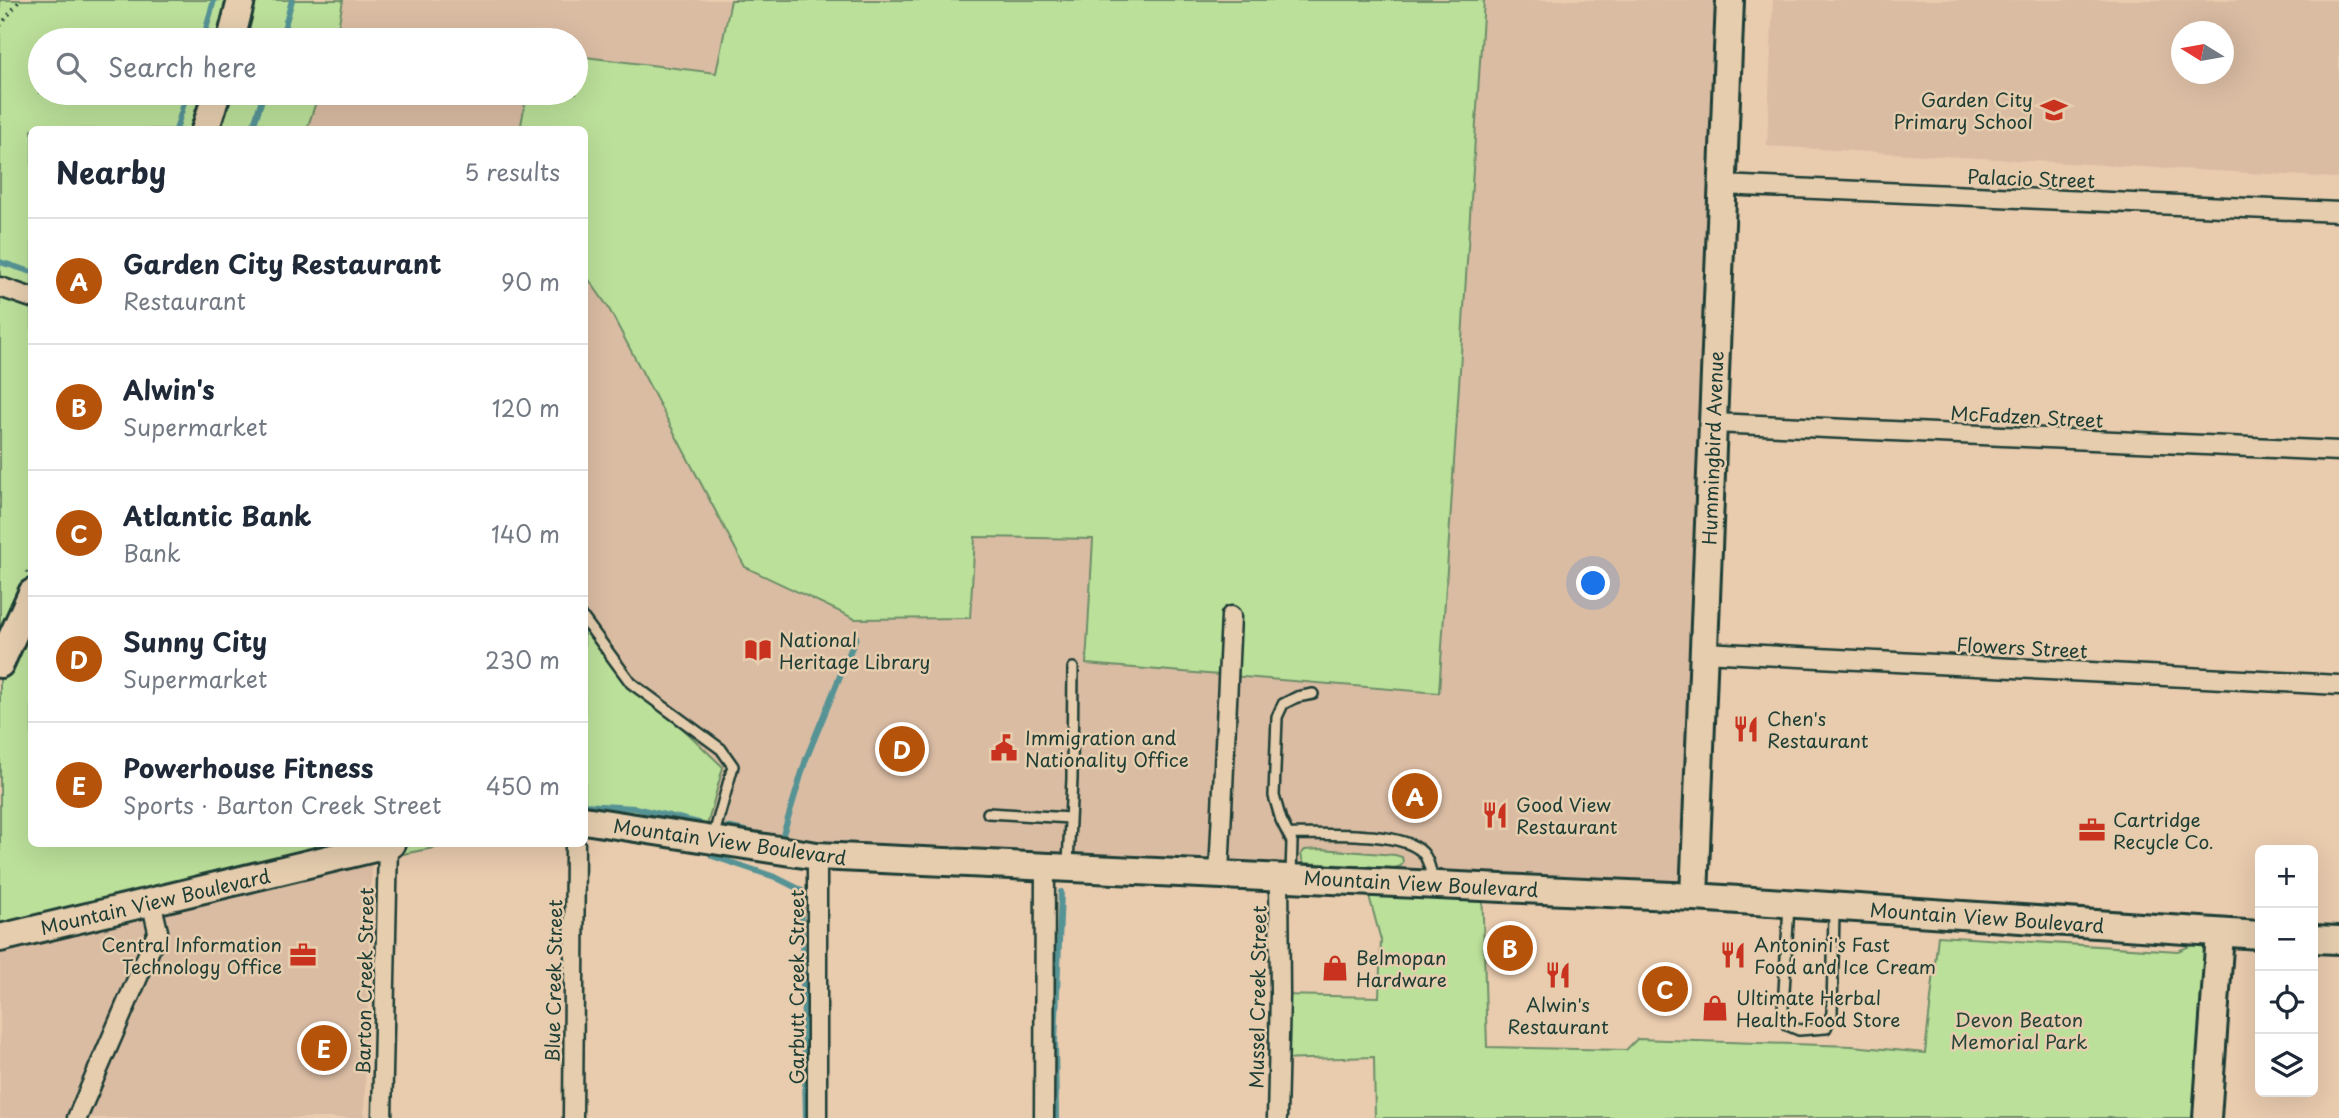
<!DOCTYPE html>
<meta charset="utf-8">
<style>
:root{--surface:#fff;--page:#f6f6f7;--text:#1f2937;--muted:#747a83;--line:#e0e1e3;--accent:#b45309}
body{margin:0;font-family:"Playpen Sans",sans-serif;background:var(--page);color:var(--text)}
.controls{position:absolute;right:21px;bottom:21px;display:grid;overflow:hidden;border-radius:10px;box-shadow:0 7px 28px #0002}
.controls button{width:63px;height:63px;display:grid;place-items:center;padding:0;border:0;border-bottom:2px solid var(--line);background:var(--surface);color:var(--text);font:35px sans-serif}
.compass{position:absolute;left:2171px;top:21px;width:63px;height:63px;border-radius:50%;background:var(--surface);box-shadow:0 7px 28px #0002;rotate:281deg}
.you{position:absolute;left:1594px;top:584px;width:24px;height:24px;margin:-18px;border:5px solid #fff;border-radius:50%;background:#1a73e8;box-shadow:0 0 0 10px #1a73e833}
.badge{display:grid;place-items:center;width:46px;height:46px;border-radius:50%;background:var(--accent);color:#fff;font-size:23px;font-weight:700}
.pin{position:absolute;translate:-50% -50%;border:4px solid #fff;box-shadow:0 2px 7px #0006}
.list{margin:0;padding:0;list-style:none}
h2{display:flex;justify-content:space-between;align-items:center;height:91px;margin:0;padding:0 28px;font-size:30px}
h2 small{font-size:23px;font-weight:400;color:var(--muted)}
.list li{display:grid;grid-template-columns:46px 1fr auto;gap:21px;align-items:center;box-sizing:border-box;height:126px;padding:0 28px;border-top:2px solid var(--line)}
.list b{display:block;font-size:26px;white-space:nowrap}
.list p{margin:0;font-size:23px;white-space:nowrap;color:var(--muted)}
.list em{font-size:23px;font-style:normal;color:var(--muted)}
.icon{flex:none;width:38px;height:38px;fill:none;stroke:currentColor;stroke-width:2;stroke-linecap:round;stroke-linejoin:round}
.map{position:relative;flex:none;width:2339px;height:1118px;overflow:hidden}
.search{position:absolute;background:var(--surface);box-shadow:0 7px 28px #0002;left:28px;top:28px;width:560px;height:77px;display:flex;align-items:center;gap:18px;box-sizing:border-box;padding:0 24px;border-radius:38px;color:var(--muted);font-size:26px}
.panel{position:absolute;background:var(--surface);box-shadow:0 7px 28px #0002;left:28px;top:126px;width:560px;height:721px;border-radius:10px}
.map>svg:first-child{display:block}
</style>
<div class="map">
<svg width="2339" height="1118" viewBox="0 0 2339 1118">
<rect width="100%" height="100%" fill="#e9cbae"/>
<filter id="ink" filterUnits="userSpaceOnUse"><feTurbulence type="fractalNoise" baseFrequency=".0143" numOctaves="2"/><feDisplacementMap in="SourceGraphic" scale="14" xChannelSelector="R" yChannelSelector="G"/><feConvolveMatrix kernelMatrix="1 2 1 2 8 2 1 2 1" color-interpolation-filters="sRGB"/></filter>
<g filter="url(#ink)">
<path fill="#dabca3" fill-rule="evenodd" d="M343 0H731L716 73 576 56V40H336Z
M1484 0H1743L1694 897 713 839 708 822 723 767 627 675 585 610 584 274 608 307 970 617 975 537 1094 539 1087 664 1439 693Z
M1773 0H2339V178L1767 146ZM2182 32H2224V74H2182Z
M319 93H527L520 129 307 130Z
M372 860 364 1118H0V952Z"/>
<path fill="#bbe09a" stroke="#6d8e67" stroke-width="2" d="M0 0H343L336 40H40V93H319L307 129 32 130V844H454L372 860 0 952Z
M731 0H1484L1439 693 1086 664 1093 539 975 537 970 618 855 619 745 567 608 307 585 274 584 130H520L527 93H576V56L716 73Z
M584 610 627 675 723 767 708 822 713 839 585 820Z
M1321 849 1395 855 1402 857 1403 862 1401 866 1394 868 1303 863 1301 854 1305 850Z
M1365 881 1482 886 1487 1047 1626 1050 1637 1039 1852 1046 1925 1053 1938 936 2178 951 2220 933 2207 1118H1375L1374 1057 1277 1060 1280 995 1379 997 1381 940Z"/>
<g fill="none" stroke-linecap="round" stroke-linejoin="round">
<path stroke="#579395" stroke-width="6" d="M203 40 214 0
M281 40 292 0
M176 130 187 93
M252 130 264 93
M0 262 32 272
M584 805 635 808 699 823
M727 827 763 835
M774 837 782 838 806 759 856 637
M712 856 775 877 801 890 806 1118
M1056 1118 1055 1042 1061 892"/>
<g stroke="#1f3d34" stroke-width="14">
<path id="lane" d="M584 619 631 683 721 749 733 766 713 838
M988 813 1070 818
M1289 834C1320 835 1401 830 1422 852 1429 859 1431 873 1433 882
M1068 864 1072 779 1073 668
M1291 875 1292 842 1281 820 1274 796 1277 717 1283 704 1297 697 1313 694
M1789 905 1783 1009 1787 1025 1799 1030 1826 1028 1832 1013 1834 911"/>
</g>
<g stroke="#1f3d34" stroke-width="23">
<path id="street" d="M1722 185 2339 212
M0 287 32 298
M1713 423 2339 451
M1704 652 2339 685
M1219 874 1231 616
M77 1118 158 931 151 901
M382 1118 388 844
M573 1118 575 844
M817 1118V856
M1044 1118 1045 868
M1277 1118 1280 995 1279 877"/>
</g>
<g stroke="#1f3d34" stroke-width="32">
<path id="secondary" d="M231 40 241 0
M205 130 217 93
M0 664 32 593
M584 820 817 856 1694 897 2260 935
M1694 897 1730 0
M0 938 391 844
M2313 939 2339 940
M2207 1118 2220 933"/>
</g>
<path stroke="#1f3d34" stroke-width="3.5" stroke-dasharray="2 5" stroke-linecap="butt" d="M0 26 20 0
M27 573 32 562"/>
<use href="#lane" stroke="#e5cdae" stroke-width="9"/>
<use href="#street" stroke="#e5cdae" stroke-width="18"/>
<use href="#secondary" stroke="#e5cdae" stroke-width="26"/>
</g>
</g>
<defs>
<g id="school-bare" transform="scale(2.1)"><path d="M0-5L7-2L0 1L-7-2ZM-4 1L0 2.5L4 1V4Q0 6-4 4Z" fill="#c8321e" stroke="#e5cdae" stroke-width="2.5" paint-order="stroke"/></g>
<g id="library-bare" transform="scale(2.1)"><path d="M-6-4Q-3-5.5-.7-3.5V5Q-3 3-6 4ZM6-4Q3-5.5 .7-3.5V5Q3 3 6 4Z" fill="#c8321e" stroke="#e5cdae" stroke-width="2.5" paint-order="stroke"/></g>
<g id="restaurant-bare" transform="scale(2.1)"><path d="M-5-6h1v4h1v-4h1v4h1v-4h1v5L-1.5 .5V6h-2V.5L-5-1ZM5-6V6H3V1.5H1.5Q1.5-4 5-6Z" fill="#c8321e" stroke="#e5cdae" stroke-width="2.5" paint-order="stroke"/></g>
<g id="civic-bare" transform="scale(2.1)"><path d="M-.6-6.5H3V-4.5H.6V-3L4-1V1h2V6H-6V1h2V-1L-.6-3ZM-1.2 2.5V6h2.4V2.5Z" fill="#c8321e" stroke="#e5cdae" stroke-width="2.5" paint-order="stroke"/></g>
<g id="office-bare" transform="scale(2.1)"><path d="M-6-3h4V-5.5h4V-3h4V5H-6ZM-1-4.5V-3h2v-1.5ZM-6 0V1H6V0Z" fill="#c8321e" stroke="#e5cdae" stroke-width="2.5" paint-order="stroke"/></g>
<g id="shop-bare" transform="scale(2.1)"><path d="M-5-2.5h2.3a2.7 3.5 0 0 1 5.4 0H5L5.5 6h-11ZM-1.5-2.5h3a1.5 2.3 0 0 0-3 0Z" fill="#c8321e" stroke="#e5cdae" stroke-width="2.5" paint-order="stroke"/></g>
</defs>
<g fill-rule="evenodd">
<use href="#school-bare" x="2054" y="110"/>
<use href="#library-bare" x="758" y="650"/>
<use href="#restaurant-bare" x="1746" y="729"/>
<use href="#civic-bare" x="1004" y="748"/>
<use href="#restaurant-bare" x="1495" y="815"/>
<use href="#office-bare" x="2092" y="830"/>
<use href="#office-bare" x="303" y="955"/>
<use href="#restaurant-bare" x="1733" y="955"/>
<use href="#shop-bare" x="1335" y="968"/>
<use href="#restaurant-bare" x="1558" y="975"/>
<use href="#shop-bare" x="1715" y="1008"/>
</g>
<g text-anchor="middle" dominant-baseline="central" stroke-width="5" stroke-linejoin="round" paint-order="stroke">
<g font-size="19" fill="#1f3d34" stroke="#e5cdae" text-anchor="start">
<text x="2033" y="99" text-anchor="end">Garden City<tspan x="2033" dy="22">Primary School</tspan></text>
<text x="779" y="639">National<tspan x="779" dy="22">Heritage Library</tspan></text>
<text x="1767" y="718">Chen's<tspan x="1767" dy="22">Restaurant</tspan></text>
<text x="1025" y="737">Immigration and<tspan x="1025" dy="22">Nationality Office</tspan></text>
<text x="1516" y="804">Good View<tspan x="1516" dy="22">Restaurant</tspan></text>
<text x="2113" y="819">Cartridge<tspan x="2113" dy="22">Recycle Co.</tspan></text>
<text x="282" y="944" text-anchor="end">Central Information<tspan x="282" dy="22">Technology Office</tspan></text>
<text x="1754" y="944">Antonini's Fast<tspan x="1754" dy="22">Food and Ice Cream</tspan></text>
<text x="1356" y="957">Belmopan<tspan x="1356" dy="22">Hardware</tspan></text>
<text x="1736" y="997">Ultimate Herbal<tspan x="1736" dy="22">Health Food Store</tspan></text>
<text x="1558" y="1004" text-anchor="middle">Alwin's<tspan x="1558" dy="22">Restaurant</tspan></text>
</g>
<g font-size="19" fill="#1f3d34" stroke="#e5cdae">
<text transform="translate(2031 178) rotate(2)">Palacio Street</text>
<text transform="translate(2027 416) rotate(3)">McFadzen Street</text>
<text transform="translate(1712 448) rotate(-88)">Hummingbird Avenue</text>
<text transform="translate(2022 647) rotate(3)">Flowers Street</text>
<text transform="translate(730 841) rotate(8)">Mountain View Boulevard</text>
<text transform="translate(1421 883) rotate(3)">Mountain View Boulevard</text>
<text transform="translate(155 901) rotate(-13)">Mountain View Boulevard</text>
<text transform="translate(1987 917) rotate(4)">Mountain View Boulevard</text>
<text transform="translate(364 981) rotate(-89)">Barton Creek Street</text>
<text transform="translate(553 981) rotate(-89)">Blue Creek Street</text>
<text transform="translate(796 987) rotate(-90)">Garbutt Creek Street</text>
<text transform="translate(1257 997) rotate(-89)">Mussel Creek Street</text>
</g>
<g font-size="19" fill="#274539" stroke="#e5cdae">
<text x="2019" y="1019">Devon Beaton<tspan x="2019" dy="22">Memorial Park</tspan></text>
</g>
</g>
</svg>
<div class="controls">
<button>+</button>
<button>−</button>
<button><svg class="icon" aria-label="locate" viewBox="0 0 24 24"><circle cx="12" cy="12" r="6"/><path d="M12 2v4M12 18v4M2 12h4M18 12h4"/></svg></button>
<button><svg class="icon" aria-label="layers" viewBox="0 0 24 24"><path d="M12 4l9 5-9 5-9-5zM3 14l9 5 9-5"/></svg></button>
</div>
<svg class="compass" viewBox="-18 -18 36 36"><path d="M0-13l5 13h-10z" fill="#e53935"/><path d="M0 13l5-13h-10z" fill="#747a83"/></svg>
<div class="you"></div>
<div class="pin badge" style="left:1415px;top:796px">A</div>
<div class="pin badge" style="left:1510px;top:948px">B</div>
<div class="pin badge" style="left:1665px;top:989px">C</div>
<div class="pin badge" style="left:902px;top:749px">D</div>
<div class="pin badge" style="left:324px;top:1048px">E</div>
<div class="search"><svg class="icon" aria-label="search" viewBox="0 0 24 24"><circle cx="10" cy="10" r="6"/><path d="M15 15l6 6"/></svg>Search here</div>
<section class="panel">
<h2>Nearby<small>5 results</small></h2>
<ul class="list">
<li><span class="badge">A</span><div><b>Garden City Restaurant</b><p>Restaurant</p></div><em>90 m</em></li>
<li><span class="badge">B</span><div><b>Alwin's</b><p>Supermarket</p></div><em>120 m</em></li>
<li><span class="badge">C</span><div><b>Atlantic Bank</b><p>Bank</p></div><em>140 m</em></li>
<li><span class="badge">D</span><div><b>Sunny City</b><p>Supermarket</p></div><em>230 m</em></li>
<li><span class="badge">E</span><div><b>Powerhouse Fitness</b><p>Sports · Barton Creek Street</p></div><em>450 m</em></li>
</ul>
</section>
</div>
